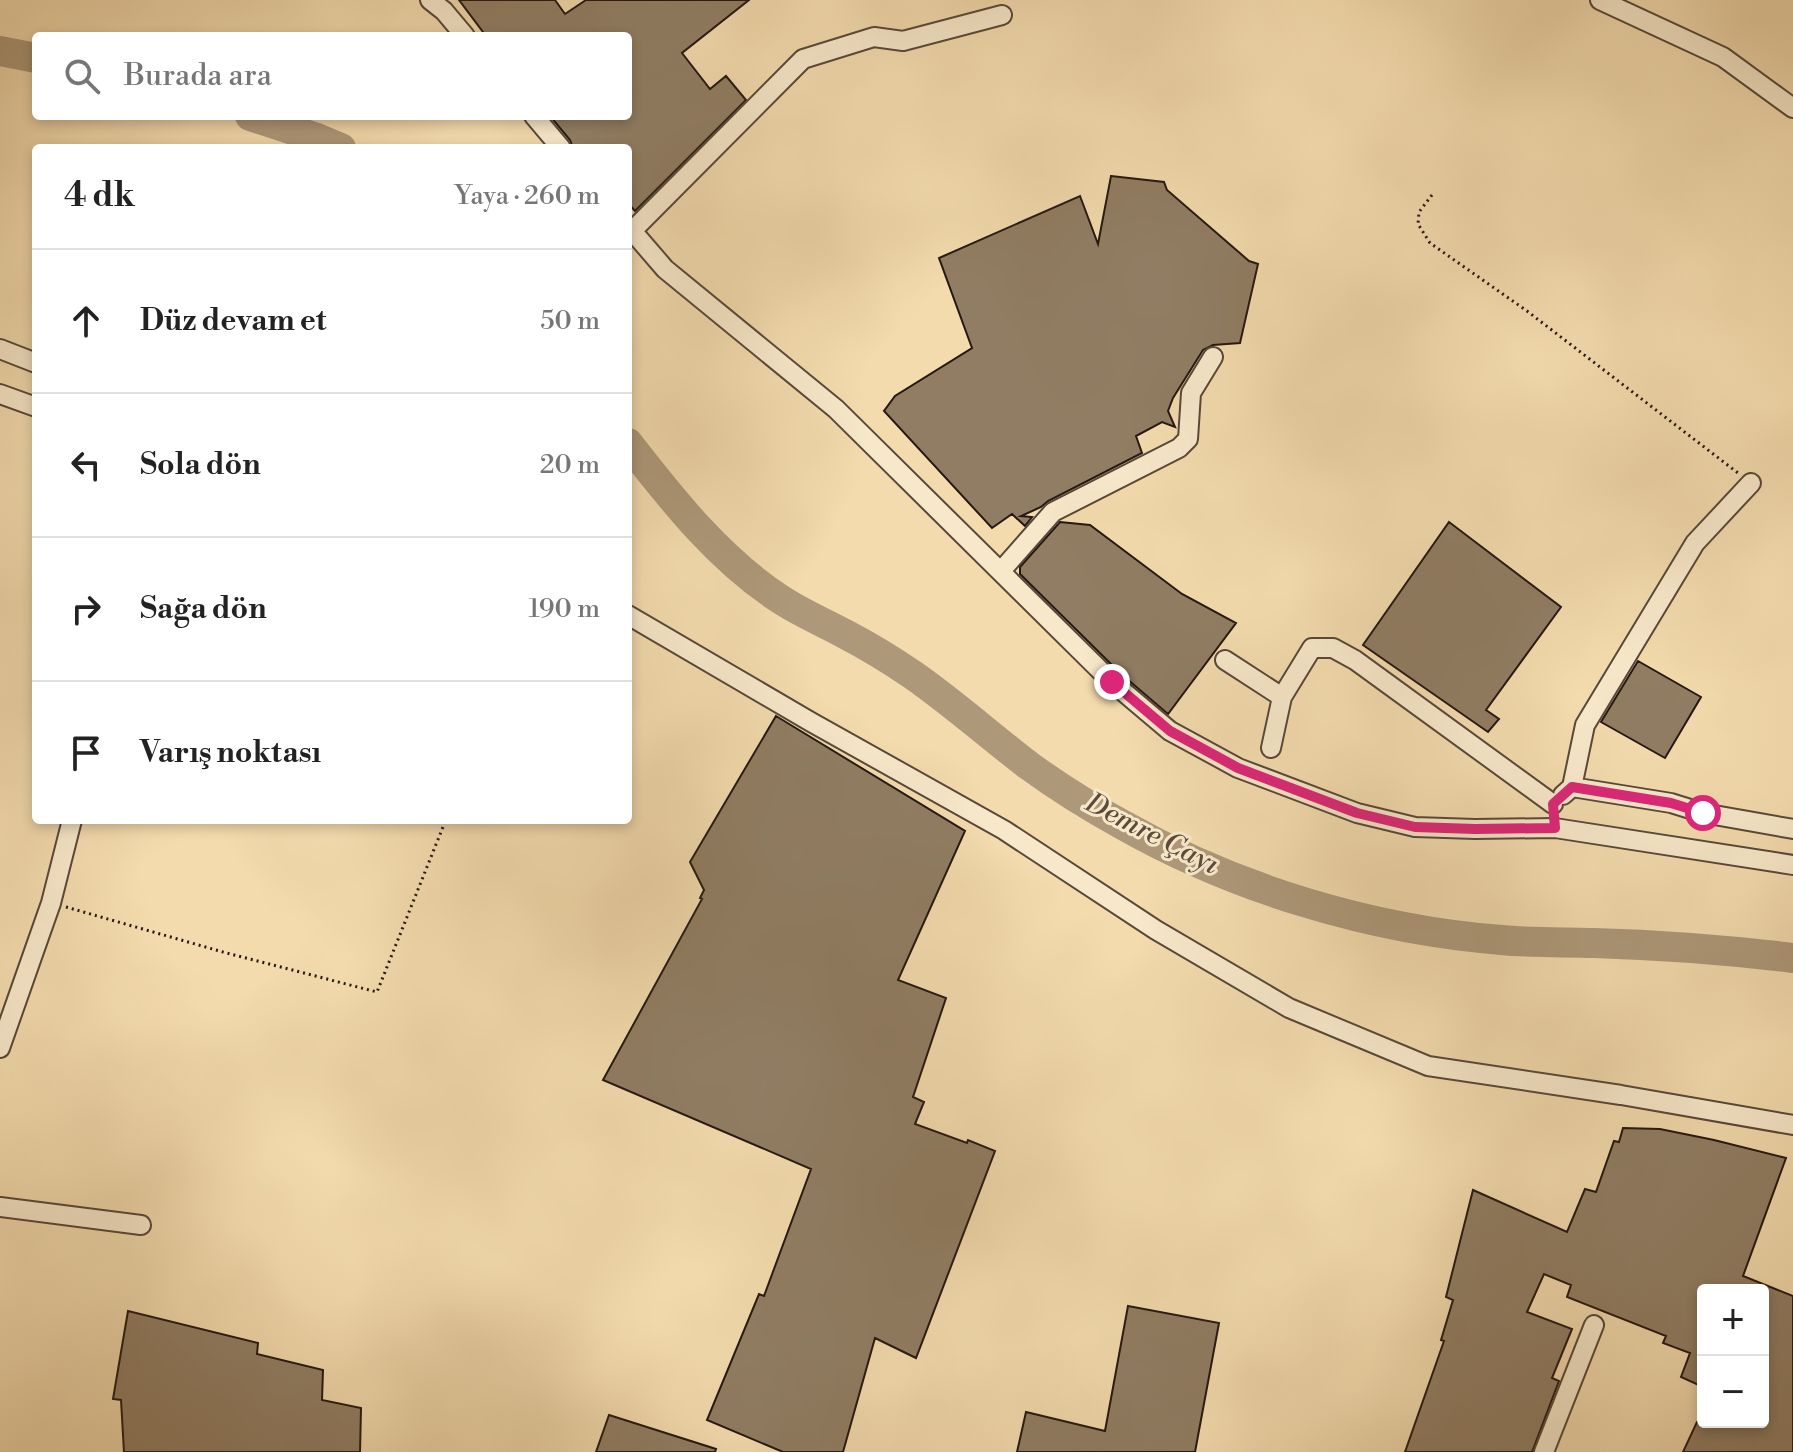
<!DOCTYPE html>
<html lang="tr">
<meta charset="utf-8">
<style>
:root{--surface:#fff;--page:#f2f2f2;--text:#222;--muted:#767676;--line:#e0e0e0}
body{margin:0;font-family:"Libre Bodoni",serif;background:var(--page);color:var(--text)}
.controls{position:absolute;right:24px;bottom:24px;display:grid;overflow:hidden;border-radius:8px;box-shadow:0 4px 12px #0003}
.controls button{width:72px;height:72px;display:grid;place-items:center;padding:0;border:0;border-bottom:2px solid var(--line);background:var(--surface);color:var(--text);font:40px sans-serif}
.stop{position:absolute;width:24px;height:24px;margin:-18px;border:6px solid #db2777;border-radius:50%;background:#fff}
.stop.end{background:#db2777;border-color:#fff;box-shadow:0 2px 8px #0008}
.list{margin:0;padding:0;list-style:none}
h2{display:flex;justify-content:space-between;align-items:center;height:104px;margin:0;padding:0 32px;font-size:34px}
h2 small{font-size:26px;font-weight:400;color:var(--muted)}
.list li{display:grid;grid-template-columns:52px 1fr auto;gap:24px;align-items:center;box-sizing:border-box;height:144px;padding:0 32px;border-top:2px solid var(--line)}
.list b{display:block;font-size:30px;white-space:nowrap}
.list em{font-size:26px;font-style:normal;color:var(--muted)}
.icon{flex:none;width:44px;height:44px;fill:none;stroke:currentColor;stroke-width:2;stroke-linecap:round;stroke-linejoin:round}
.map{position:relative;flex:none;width:1793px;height:1452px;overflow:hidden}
.search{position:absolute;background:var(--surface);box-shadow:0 4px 12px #0003;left:32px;top:32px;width:600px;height:88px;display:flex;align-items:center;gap:20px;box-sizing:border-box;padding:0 28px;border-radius:8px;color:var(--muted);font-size:30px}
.panel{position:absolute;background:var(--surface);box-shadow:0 4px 12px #0003;left:32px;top:144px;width:600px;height:680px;border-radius:8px}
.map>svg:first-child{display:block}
</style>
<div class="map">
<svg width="1793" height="1452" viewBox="0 0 1793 1452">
<rect width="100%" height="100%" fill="#f3dbae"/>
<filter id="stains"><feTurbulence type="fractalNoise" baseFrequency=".0025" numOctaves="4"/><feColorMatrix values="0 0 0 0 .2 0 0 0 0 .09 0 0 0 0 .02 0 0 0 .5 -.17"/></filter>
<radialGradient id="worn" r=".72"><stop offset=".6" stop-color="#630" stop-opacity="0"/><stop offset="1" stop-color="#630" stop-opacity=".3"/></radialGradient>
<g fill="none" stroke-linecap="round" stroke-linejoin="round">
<path stroke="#ad9879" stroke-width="30" d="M0 51 36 58
M250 116 317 138 341 148
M628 443C673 501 719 559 780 599 801 613 823 622 845 634 868 646 891 660 913 675 953 703 989 735 1028 765 1058 787 1090 807 1123 825 1236 889 1372 930 1502 940 1532 943 1563 942 1594 943 1661 945 1727 950 1793 958"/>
</g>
<path fill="#907d63" stroke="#251712" stroke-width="2" d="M459 0H555L565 14 586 0H749L682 53 710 89 726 76 746 100 635 211 628 203V148H573L570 140 550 116H628V36H486Z
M1111 176 1164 182 1167 190 1249 261 1258 264 1240 343 1213 345 1203 350 1173 398 1168 411 1175 427 1162 422 1136 436 1142 453 1048 501 1041 507 1021 516 1032 517 1025 526 1012 514 992 528 884 411 895 396 972 348 939 258 1080 196 1098 244Z
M1060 522 1090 525 1182 594 1236 623 1168 714 1120 673 1020 574V567Z
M1449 522 1561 607 1486 710 1499 719 1488 732 1363 645Z
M1638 661 1701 697 1665 758 1601 722Z
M776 716 965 831 898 980 946 998 913 1097 924 1102 915 1124 967 1143 968 1140 995 1151 916 1358 875 1338 843 1452H783L707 1420 759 1294 764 1296 811 1169 603 1080 702 899 700 898 704 890 690 862Z
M1623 1128 1660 1129 1714 1140 1786 1158 1743 1276 1793 1296V1452H1683L1697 1422H1763V1290H1703V1387L1681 1377 1690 1353 1663 1343 1666 1336 1567 1297 1571 1285 1544 1274 1527 1312 1572 1329 1552 1378 1559 1381 1532 1452H1405L1444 1341 1441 1340 1453 1300 1446 1297 1473 1190 1567 1232 1585 1189 1596 1192 1614 1141 1619 1142Z
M1128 1306 1219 1323 1195 1452H1017L1026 1412 1105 1431Z
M128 1311 258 1343 257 1354 323 1370 322 1400 361 1408 360 1452H124L121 1400 113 1399Z
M609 1415 716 1449 715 1452H596Z"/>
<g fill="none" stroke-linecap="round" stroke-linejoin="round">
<g stroke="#584839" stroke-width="22">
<path id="minor" d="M430 0 444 11 465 36
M1600 0 1723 57 1793 108
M534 116 561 148
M628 226 665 269 836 409 1112 682 1170 731 1238 768 1357 813 1415 827 1475 829 1555 828 1793 865
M632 231 803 59 874 37 903 41 1002 15
M0 349 36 363
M0 394 36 407
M1001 571 1053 512 1179 448 1188 439 1191 393 1213 357
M628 615 811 722 1004 830 1156 930 1289 1008 1428 1066 1621 1095 1793 1125
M1225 660 1282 697
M1271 748 1282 697 1312 648H1333L1355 660 1553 804
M1572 787 1585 725 1695 543 1751 483
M1563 795 1572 787 1671 803 1703 813 1793 829
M0 1048 51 903 72 820
M0 1207 141 1225
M1544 1452 1594 1325"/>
</g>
<path stroke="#251712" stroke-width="3" stroke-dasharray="2 4" stroke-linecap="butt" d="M1432 195 1419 212 1418 224 1430 243 1527 311 1738 473
M66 907 223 952 377 992 443 827"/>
<use href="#minor" stroke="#f7e8ca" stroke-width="18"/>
</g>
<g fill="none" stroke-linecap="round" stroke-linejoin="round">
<path stroke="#db2777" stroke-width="10" d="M1112 682 1170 731 1238 768 1357 813 1415 827 1475 829 1555 828 1553 804 1572 787 1671 803 1703 813"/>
</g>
<g text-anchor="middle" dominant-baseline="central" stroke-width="6" stroke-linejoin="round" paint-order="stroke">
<g font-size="28" font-style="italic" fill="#5b4b3b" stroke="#f7e8ca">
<text transform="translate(1152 834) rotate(27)">Demre Çayı</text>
</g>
</g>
<rect width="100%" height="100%" filter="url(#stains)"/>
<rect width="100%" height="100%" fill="url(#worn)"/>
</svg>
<div class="controls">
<button>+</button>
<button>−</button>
</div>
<div class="stop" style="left:1703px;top:813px"></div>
<div class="stop end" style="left:1112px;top:682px"></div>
<div class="search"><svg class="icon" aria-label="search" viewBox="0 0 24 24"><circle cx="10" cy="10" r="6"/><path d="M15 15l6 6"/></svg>Burada ara</div>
<section class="panel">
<h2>4 dk<small>Yaya · 260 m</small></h2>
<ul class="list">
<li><svg class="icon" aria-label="ahead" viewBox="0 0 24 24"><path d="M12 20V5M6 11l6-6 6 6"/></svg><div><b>Düz devam et</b></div><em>50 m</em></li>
<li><svg class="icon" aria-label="left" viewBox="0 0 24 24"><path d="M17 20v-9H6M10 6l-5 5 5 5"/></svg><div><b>Sola dön</b></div><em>20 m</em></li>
<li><svg class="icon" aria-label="right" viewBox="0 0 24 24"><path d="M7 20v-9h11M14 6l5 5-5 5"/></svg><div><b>Sağa dön</b></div><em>190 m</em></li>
<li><svg class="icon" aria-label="arrive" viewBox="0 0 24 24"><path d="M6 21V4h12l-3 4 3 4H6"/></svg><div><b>Varış noktası</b></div></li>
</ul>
</section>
</div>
